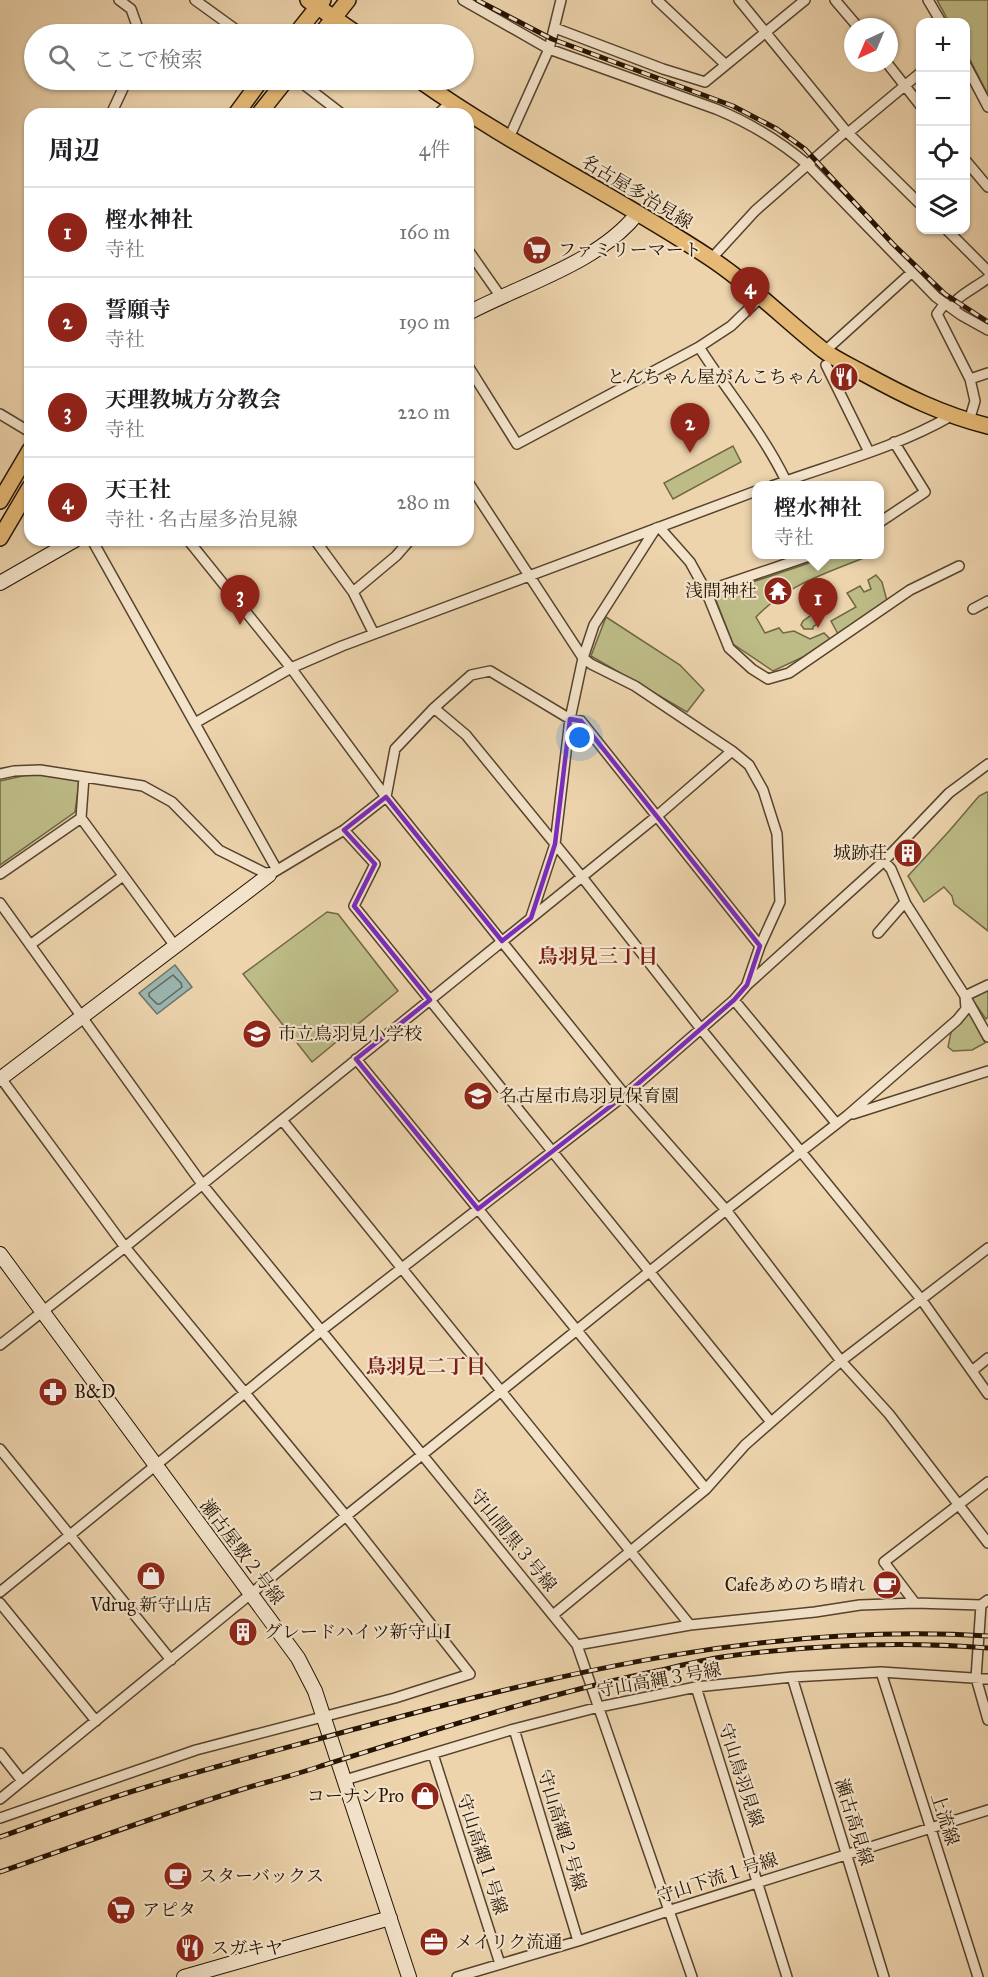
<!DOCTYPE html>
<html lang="ja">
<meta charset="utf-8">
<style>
:root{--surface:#fff;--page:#f2f2f2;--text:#202124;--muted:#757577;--line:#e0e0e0;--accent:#8f2418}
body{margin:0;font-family:"IM FELL Great Primer","Noto Serif JP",serif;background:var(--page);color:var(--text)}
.controls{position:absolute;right:18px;top:18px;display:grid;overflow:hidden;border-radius:12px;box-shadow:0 2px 4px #0004}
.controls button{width:54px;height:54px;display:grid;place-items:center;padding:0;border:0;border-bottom:2px solid var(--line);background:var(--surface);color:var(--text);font:30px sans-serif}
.compass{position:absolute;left:844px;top:18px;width:54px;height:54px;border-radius:50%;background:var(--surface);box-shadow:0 2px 4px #0004;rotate:224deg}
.you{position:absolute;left:580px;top:738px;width:21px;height:21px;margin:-15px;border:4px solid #fff;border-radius:50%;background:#1a73e8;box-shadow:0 0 0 9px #1a73e833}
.badge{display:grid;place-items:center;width:39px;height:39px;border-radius:50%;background:var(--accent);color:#fff;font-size:20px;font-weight:700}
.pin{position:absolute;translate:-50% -50px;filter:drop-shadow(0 2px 3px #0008)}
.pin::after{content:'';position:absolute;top:32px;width:21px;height:18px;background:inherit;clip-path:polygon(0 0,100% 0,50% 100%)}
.popup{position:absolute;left:752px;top:481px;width:132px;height:78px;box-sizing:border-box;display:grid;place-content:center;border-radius:12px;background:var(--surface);filter:drop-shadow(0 2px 4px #0005);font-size:20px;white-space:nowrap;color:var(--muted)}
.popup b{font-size:22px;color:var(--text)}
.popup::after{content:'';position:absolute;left:50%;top:100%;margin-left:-12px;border:12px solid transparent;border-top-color:var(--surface)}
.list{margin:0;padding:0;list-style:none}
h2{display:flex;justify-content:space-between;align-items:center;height:78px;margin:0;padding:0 24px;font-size:26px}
h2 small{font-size:20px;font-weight:400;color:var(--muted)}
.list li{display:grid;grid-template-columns:39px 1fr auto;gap:18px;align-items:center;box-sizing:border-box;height:90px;padding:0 24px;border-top:2px solid var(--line)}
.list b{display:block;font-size:22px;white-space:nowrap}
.list p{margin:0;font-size:20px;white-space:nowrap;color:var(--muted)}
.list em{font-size:20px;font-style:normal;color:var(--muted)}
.icon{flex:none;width:33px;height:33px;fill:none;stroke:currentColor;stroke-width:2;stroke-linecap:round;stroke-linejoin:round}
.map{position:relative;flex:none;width:988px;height:1977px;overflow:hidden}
.search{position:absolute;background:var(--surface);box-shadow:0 2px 4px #0004;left:24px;top:24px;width:450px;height:66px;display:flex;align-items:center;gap:15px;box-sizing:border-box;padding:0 21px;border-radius:33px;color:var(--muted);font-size:22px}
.panel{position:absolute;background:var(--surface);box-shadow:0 2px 4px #0004;left:24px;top:108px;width:450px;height:438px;border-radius:18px}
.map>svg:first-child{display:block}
</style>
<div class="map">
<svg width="988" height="1977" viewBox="0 0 988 1977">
<rect width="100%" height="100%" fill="#edd4ad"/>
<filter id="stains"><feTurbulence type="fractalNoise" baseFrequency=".00333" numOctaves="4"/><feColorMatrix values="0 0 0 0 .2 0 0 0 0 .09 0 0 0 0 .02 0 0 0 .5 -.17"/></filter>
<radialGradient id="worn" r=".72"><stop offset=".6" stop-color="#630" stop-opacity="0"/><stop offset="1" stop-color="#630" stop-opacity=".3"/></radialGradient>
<path fill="#bdbb86" stroke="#706744" stroke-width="1.5" d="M937 0H988V95L966 52V22H949Z
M733 446 741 462 673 499 664 483Z
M833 555H871C830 572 787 584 756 617L765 633 779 628 783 633 794 631 810 639 824 633 830 639 803 657 773 671 733 644 714 595Z
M876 575 882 582 887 601 838 634 831 621 856 607 847 593 860 586 864 592 871 589 868 580Z
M814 613 820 622 813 627V629H804L801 625 803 621Z
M606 617 680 665 704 690 687 712 591 656Z
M31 774 76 779 79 783 75 812 0 865V781Z
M987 792 988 793V931L954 904 952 896 944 887 924 902 908 876 950 830 979 796Z
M327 912 338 914 398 991 312 1062 243 974Z
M988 987V1017L986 1019 972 999Z
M969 1011 985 1043 972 1050 953 1051 948 1047 951 1032Z"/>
<path fill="#9bb7b2" stroke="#6b756c" stroke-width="1.5" d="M175 965 192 987 157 1014 139 993Z"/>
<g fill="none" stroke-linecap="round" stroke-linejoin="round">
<path stroke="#60655a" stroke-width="1.5" d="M173 975 181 983 182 987 160 1004H157L149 996V993Z"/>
<g stroke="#56432d" stroke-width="12">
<path id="street" d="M119 0 131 9 140 34
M195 0 242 34
M463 0 549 49 716 109C750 123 780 141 808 165L936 297 961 315 988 330
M657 0 726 65
M739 0 846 131 920 204
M835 0 858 27
M928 0 941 22
M555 28 663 69 705 82 805 0
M887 63 920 105
M966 65 988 107
M298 80 342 114
M111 114 127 80
M438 114 451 102
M848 133 920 73
M509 138 549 49 561 0
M966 161 988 187
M947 230 988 271
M468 250 501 297
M711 259 755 211 846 131
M945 303 937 314 970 379
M955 310C955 306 955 303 957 300 959 296 982 283 988 278
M699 347C727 391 763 433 786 481
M825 351 911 273
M826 365 869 452
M468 366 517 444 699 347 731 326 761 297
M0 414 30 432
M969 421 975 401 970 379 988 373
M468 482 583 658 591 664 635 686 732 751 749 765 763 790 777 834 780 902 760 946 747 984
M772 486C832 464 895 448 951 416
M880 522 925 492 894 442
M659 527 690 562 706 591 729 648 752 669 768 679 789 673 910 590 959 566
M92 540 277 870
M188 540 291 668 386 797 625 1095 726 1210 841 1361 889 1414 988 1543
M315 540 353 592 374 634
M706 591 815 554
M353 592 396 556 410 540
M973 609 988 601
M434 708 466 735 582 877 701 1029 921 1299 988 1394
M195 723 291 668 342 646 756 491
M0 774 14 771 40 770 143 786 172 802 219 850 269 875 344 830 386 797 395 749 434 708 471 675 490 671 570 719 581 721 760 946
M84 777 81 818 175 946
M344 830 375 864 354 906 771 1422
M884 861 891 869 906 904 965 996 988 1037
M0 874 81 818
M0 903 202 1184 577 1645 692 1977
M531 917 555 844 570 719 583 658 594 625 656 528
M878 933 905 902
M30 945 123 876
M965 996 988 985
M734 1000 836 1123
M356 1059 706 1489
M0 1077 125 1247 346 1516 470 1674 395 1698 196 1750 0 1818
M853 1114 988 1071
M282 1120 690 1625
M0 1345 125 1247 657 816 732 751
M972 1371 988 1358
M0 1449 171 1660
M0 1592 322 1330 625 1095 734 1000 747 985 884 861 949 793 988 764
M988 1600 981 1605 976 1678 988 1720
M0 1603 96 1721
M915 1603 884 1562 988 1482
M553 1615 706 1489 745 1445 841 1361 988 1248
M577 1645 690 1625 815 1612 860 1605 915 1603 981 1605
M881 1672 978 1977
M792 1677 884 1977
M696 1687 787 1977
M514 1729 578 1941
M0 1753 22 1781
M433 1754 500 1964
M345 1780 514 1729 599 1707 696 1687 792 1677 881 1672 988 1679
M0 1799 346 1516 726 1210 848 1115 957 1020 966 1009 965 996
M457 1977 578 1941 674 1909 988 1810"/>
</g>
<g stroke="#241302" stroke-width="16">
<path id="secondary" d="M468 313C523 284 598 263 637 214
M0 583 75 540
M0 1079 269 875
M0 1254 298 1658 315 1691 409 1977
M184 1977 390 1918"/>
</g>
<g stroke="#241302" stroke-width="18">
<path id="primary" d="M308 0 357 34
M296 34 323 0
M321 34 348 0
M419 80C512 146 615 195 710 258 751 285 785 320 823 350 835 359 850 366 863 373 903 395 943 415 988 426
M236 114 261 80
M259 114 286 80
M0 501 30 450
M0 538 30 487"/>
</g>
<use href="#street" stroke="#f3e3ca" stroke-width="9"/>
<use href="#secondary" stroke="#f3e3ca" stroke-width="14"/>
<use href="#primary" stroke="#e6ba76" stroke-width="15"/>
<g stroke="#241302" stroke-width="5">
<path id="rail" d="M477 0 552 39 733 106 777 129 805 149 893 244 945 294 988 322
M0 1837C46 1821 93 1803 140 1789 214 1766 290 1747 366 1726 570 1670 775 1623 988 1636
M0 1872C81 1844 161 1814 243 1789 269 1781 295 1775 321 1766 429 1732 536 1697 647 1673 671 1668 697 1661 722 1657 809 1645 900 1641 988 1648"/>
</g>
<use href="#rail" stroke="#f3e3ca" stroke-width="3" stroke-dasharray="9" stroke-linecap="butt"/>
</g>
<path fill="none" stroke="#7b2cbf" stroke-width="4.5" stroke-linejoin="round" d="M570 719 581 721 760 946 747 985 734 1000 625 1095 478 1209 356 1059 430 1000 354 906 375 864 344 830 386 797 502 941 531 918 555 844Z"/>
<defs>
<g id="supermarket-disc" transform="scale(1.5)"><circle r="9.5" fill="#8f2418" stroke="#f3e3ca"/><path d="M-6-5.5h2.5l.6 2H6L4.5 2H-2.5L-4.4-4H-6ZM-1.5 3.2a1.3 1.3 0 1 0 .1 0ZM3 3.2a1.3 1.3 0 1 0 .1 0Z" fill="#fff"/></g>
<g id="restaurant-disc" transform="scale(1.5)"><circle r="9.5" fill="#8f2418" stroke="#f3e3ca"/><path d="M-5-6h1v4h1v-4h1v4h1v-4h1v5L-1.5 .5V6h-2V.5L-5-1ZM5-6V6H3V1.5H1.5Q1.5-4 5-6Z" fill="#fff"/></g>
<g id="temple-disc" transform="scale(1.5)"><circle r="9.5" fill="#8f2418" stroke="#f3e3ca"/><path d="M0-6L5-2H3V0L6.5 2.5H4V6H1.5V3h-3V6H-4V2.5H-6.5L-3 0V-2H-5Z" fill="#fff"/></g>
<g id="building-disc" transform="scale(1.5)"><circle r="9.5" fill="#8f2418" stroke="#f3e3ca"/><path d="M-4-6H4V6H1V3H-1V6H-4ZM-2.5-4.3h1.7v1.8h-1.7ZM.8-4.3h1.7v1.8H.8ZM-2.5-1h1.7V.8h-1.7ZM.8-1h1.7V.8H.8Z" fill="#fff"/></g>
<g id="school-disc" transform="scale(1.5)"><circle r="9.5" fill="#8f2418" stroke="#f3e3ca"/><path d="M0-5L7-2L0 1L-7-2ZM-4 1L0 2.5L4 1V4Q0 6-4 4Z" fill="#fff"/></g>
<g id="pharmacy-disc" transform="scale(1.5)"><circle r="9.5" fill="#8f2418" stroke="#f3e3ca"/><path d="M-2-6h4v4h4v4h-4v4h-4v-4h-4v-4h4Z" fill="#fff"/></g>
<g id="shop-disc" transform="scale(1.5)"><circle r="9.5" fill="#8f2418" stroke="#f3e3ca"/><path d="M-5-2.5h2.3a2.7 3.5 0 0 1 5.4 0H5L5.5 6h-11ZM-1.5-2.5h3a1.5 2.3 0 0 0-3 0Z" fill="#fff"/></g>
<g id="cafe-disc" transform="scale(1.5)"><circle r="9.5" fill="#8f2418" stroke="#f3e3ca"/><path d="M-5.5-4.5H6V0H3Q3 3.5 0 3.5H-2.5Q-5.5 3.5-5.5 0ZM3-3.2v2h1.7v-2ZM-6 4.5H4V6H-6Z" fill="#fff"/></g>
<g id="office-disc" transform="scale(1.5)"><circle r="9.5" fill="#8f2418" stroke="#f3e3ca"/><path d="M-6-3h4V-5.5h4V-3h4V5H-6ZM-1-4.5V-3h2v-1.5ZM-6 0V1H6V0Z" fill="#fff"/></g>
</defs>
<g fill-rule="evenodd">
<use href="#supermarket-disc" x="537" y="250"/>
<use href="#restaurant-disc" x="844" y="377"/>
<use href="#temple-disc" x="778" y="591"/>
<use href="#building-disc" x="908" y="853"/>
<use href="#school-disc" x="257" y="1034"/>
<use href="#school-disc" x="478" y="1096"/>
<use href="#pharmacy-disc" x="53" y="1392"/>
<use href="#shop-disc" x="151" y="1576"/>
<use href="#cafe-disc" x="887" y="1585"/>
<use href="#building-disc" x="243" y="1632"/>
<use href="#shop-disc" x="425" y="1796"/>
<use href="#cafe-disc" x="178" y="1876"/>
<use href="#supermarket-disc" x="121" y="1910"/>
<use href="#office-disc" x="434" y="1942"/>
<use href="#restaurant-disc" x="190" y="1948"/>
</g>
<g text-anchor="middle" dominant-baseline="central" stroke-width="4.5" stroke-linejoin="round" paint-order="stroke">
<g font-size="18" fill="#241302" stroke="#f3e3ca">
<text transform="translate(637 192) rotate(31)">名古屋多治見線</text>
<text transform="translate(513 1540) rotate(51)">守山間黒３号線</text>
<text transform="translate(242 1552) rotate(53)">瀬古屋敷２号線</text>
<text transform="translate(659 1680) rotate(-10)">守山高縄３号線</text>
<text transform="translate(741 1775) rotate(72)">守山鳥羽見線</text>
<text transform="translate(945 1819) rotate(72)">上流線</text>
<text transform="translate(854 1822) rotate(73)">瀬古高見線</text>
<text transform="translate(562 1830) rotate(73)">守山高縄２号線</text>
<text transform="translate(482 1854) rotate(72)">守山高縄１号線</text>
<text transform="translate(717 1878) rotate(-18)">守山下流１号線</text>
</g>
<g font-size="18" fill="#241302" stroke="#f3e3ca" text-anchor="start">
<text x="558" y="250">ファミリーマート</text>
<text x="823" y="377" text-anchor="end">とんちゃん屋がんこちゃん</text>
<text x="757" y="591" text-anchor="end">浅間神社</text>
<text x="887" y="853" text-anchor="end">城跡荘</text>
<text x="278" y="1034">市立鳥羽見小学校</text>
<text x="499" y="1096">名古屋市鳥羽見保育園</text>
<text x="74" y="1392">B&amp;D</text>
<text x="866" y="1585" text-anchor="end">Cafeあめのち晴れ</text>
<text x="151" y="1605" text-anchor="middle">Vdrug 新守山店</text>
<text x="264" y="1632">グレードハイツ新守山I</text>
<text x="404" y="1796" text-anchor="end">コーナンPro</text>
<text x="199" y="1876">スターバックス</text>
<text x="142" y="1910">アピタ</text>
<text x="455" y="1942">メイリク流通</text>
<text x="211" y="1948">スガキヤ</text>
</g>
<g font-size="20" font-weight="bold" fill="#7a1f14" stroke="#f3e3ca">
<text x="598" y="956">鳥羽見三丁目</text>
<text x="426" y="1366">鳥羽見二丁目</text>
</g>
</g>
<rect width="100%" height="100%" filter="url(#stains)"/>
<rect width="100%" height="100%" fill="url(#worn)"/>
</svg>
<div class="controls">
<button>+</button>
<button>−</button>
<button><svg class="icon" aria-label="locate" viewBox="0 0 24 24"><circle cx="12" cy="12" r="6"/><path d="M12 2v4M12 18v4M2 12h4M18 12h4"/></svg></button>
<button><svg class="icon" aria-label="layers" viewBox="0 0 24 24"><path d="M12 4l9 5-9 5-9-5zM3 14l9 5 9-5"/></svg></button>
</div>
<svg class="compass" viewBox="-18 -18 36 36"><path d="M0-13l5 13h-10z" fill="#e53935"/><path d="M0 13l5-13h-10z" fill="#757577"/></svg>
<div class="you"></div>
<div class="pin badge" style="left:818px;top:628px">1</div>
<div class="popup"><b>樫水神社</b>寺社</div>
<div class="pin badge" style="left:690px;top:453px">2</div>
<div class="pin badge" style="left:240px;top:625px">3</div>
<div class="pin badge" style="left:750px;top:317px">4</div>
<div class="search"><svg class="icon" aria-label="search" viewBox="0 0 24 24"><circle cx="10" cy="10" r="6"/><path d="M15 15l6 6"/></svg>ここで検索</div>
<section class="panel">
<h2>周辺<small>4件</small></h2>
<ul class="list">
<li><span class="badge">1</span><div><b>樫水神社</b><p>寺社</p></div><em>160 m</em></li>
<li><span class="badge">2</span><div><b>誓願寺</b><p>寺社</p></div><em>190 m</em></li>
<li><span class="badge">3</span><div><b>天理教城方分教会</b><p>寺社</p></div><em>220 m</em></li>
<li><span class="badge">4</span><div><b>天王社</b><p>寺社 · 名古屋多治見線</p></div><em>280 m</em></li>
</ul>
</section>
</div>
